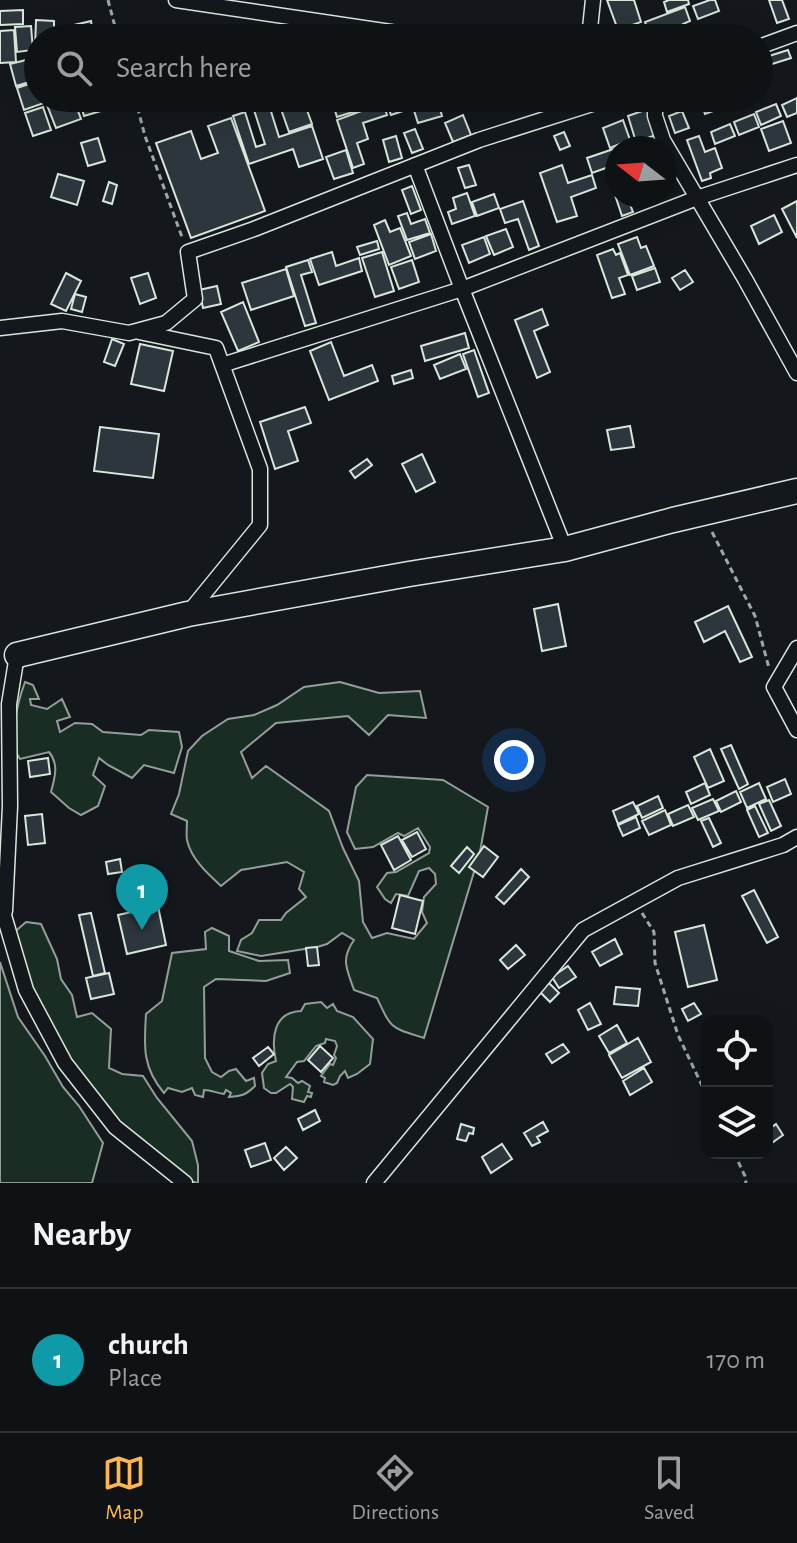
<!DOCTYPE html>
<style>
:root{--surface:#0f1215;--page:#1d2022;--text:#f1f3f6;--muted:#9b9ea0;--line:#2f3234;--accent:#ffb74d}
body{margin:0;font-family:"Alegreya Sans",sans-serif;background:var(--page);color:var(--text)}
.controls{position:absolute;right:24px;bottom:24px;display:grid;overflow:hidden;border-radius:16px;box-shadow:0 8px 32px #0002}
.controls button{width:72px;height:72px;display:grid;place-items:center;padding:0;border:0;border-bottom:2px solid var(--line);background:var(--surface);color:var(--text);font:40px sans-serif}
.compass{position:absolute;left:605px;top:136px;width:72px;height:72px;border-radius:50%;background:var(--surface);box-shadow:0 8px 32px #0002;rotate:287deg}
.you{position:absolute;left:514px;top:760px;width:28px;height:28px;margin:-20px;border:6px solid #fff;border-radius:50%;background:#1a73e8;box-shadow:0 0 0 12px #1a73e833}
.badge{display:grid;place-items:center;width:52px;height:52px;border-radius:50%;background:var(--accent);color:#fff;font-size:26px;font-weight:700}
.pin{position:absolute;translate:-50% -66px;filter:drop-shadow(0 2px 4px #0008)}
.pin::after{content:'';position:absolute;top:42px;width:28px;height:24px;background:inherit;clip-path:polygon(0 0,100% 0,50% 100%)}
.list{margin:0;padding:0;list-style:none}
h2{display:flex;justify-content:space-between;align-items:center;height:104px;margin:0;padding:0 32px;font-size:34px}
h2 small{font-size:26px;font-weight:400;color:var(--muted)}
.list li{display:grid;grid-template-columns:52px 1fr auto;gap:24px;align-items:center;box-sizing:border-box;height:144px;padding:0 32px;border-top:2px solid var(--line)}
.list b{display:block;font-size:30px;white-space:nowrap}
.list p{margin:0;font-size:26px;white-space:nowrap;color:var(--muted)}
.list em{font-size:26px;font-style:normal;color:var(--muted)}
.icon{flex:none;width:44px;height:44px;fill:none;stroke:currentColor;stroke-width:2;stroke-linecap:round;stroke-linejoin:round}
.map{position:relative;flex:none;width:797px;height:1183px;overflow:hidden}
.search{position:absolute;background:var(--surface);box-shadow:0 8px 32px #0002;left:24px;right:24px;top:24px;height:88px;display:flex;align-items:center;gap:20px;box-sizing:border-box;padding:0 28px;border-radius:44px;color:var(--muted);font-size:30px}
.sheet{height:248px;background:var(--surface)}
nav{display:flex;justify-content:space-around;align-items:center;box-sizing:border-box;height:112px;border-top:2px solid var(--line);background:var(--surface);font-size:22px;color:var(--muted)}
nav a{display:grid;justify-items:center;gap:4px}
nav .on{color:var(--accent)}
.map>svg:first-child{display:block}
</style>
<div class="map">
<svg width="797" height="1183" viewBox="0 0 797 1183">
<rect width="100%" height="100%" fill="#14181c"/>
<path fill="#1a2d24" stroke="#939e99" stroke-width="2" d="M25 682 33 685 39 699H30L31 705 47 709 62 699 70 717 57 721 60 732 75 723 92 724 103 732 141 735 149 730 179 732 182 747 174 773 144 765 132 778 108 765 99 758 93 775 105 786 98 806 81 815 69 808 51 792C55 777 59 764 49 752L20 759C7 742 18 701 25 682Z
M340 682 379 693 420 691 426 718 388 715 369 735 348 716 276 723 241 752 252 778 266 766 329 811 343 848 359 881 363 922 372 938 387 933 414 939 427 923 422 912 424 897 436 884 435 874 429 868 419 871 408 896 396 894 391 903 385 899 377 887 387 873 396 872 429 853 430 847 418 828 404 836 398 833 373 847 355 849 347 832 356 787 367 775 443 780 488 807 480 852 424 1038C390 1027 392 1030 377 998L354 990C347 969 340 960 354 940L342 933 327 944 317 947 261 956 237 951 241 940 252 933 259 920H281L286 913 306 897 299 889 304 872 287 862 241 870 221 886C208 874 191 859 187 840 186 834 187 827 187 821L171 814 179 794 188 751 202 736 228 719 254 715 277 705 304 687Z
M26 922 41 924 57 959 61 979 72 995 77 1017 92 1013 111 1029 109 1068 122 1074 143 1076 157 1098 192 1141 198 1165V1183L182 1179 138 1143 89 1090 40 1009 11 935Z
M212 928 229 936V951L259 961 288 960 290 973 266 981 216 979 204 987 205 1058 212 1072 221 1077 229 1071 236 1069 246 1081 254 1078 255 1086C246 1095 242 1096 229 1097L231 1093 226 1090 224 1094C217 1093 211 1090 204 1090L203 1097 195 1095 192 1088 182 1092 168 1088 164 1093C142 1067 144 1046 146 1014L162 1001 172 953 206 949 205 932Z
M0 962 18 1017 45 1056 63 1087 79 1106 103 1143 92 1183H0Z
M321 1002 327 1008 333 1004 337 1011 353 1017 373 1039 370 1064 357 1074 348 1078 345 1071 340 1076 337 1083 333 1085 324 1082 325 1078 321 1076 330 1064 333 1065 336 1058 334 1055 337 1046 335 1041 326 1039 325 1043 316 1046 304 1061 297 1062 286 1077 292 1078 298 1083 302 1081 310 1086 308 1092 312 1093 311 1097 307 1096 304 1102 292 1099 293 1087 290 1084 276 1093H271L264 1088 262 1073 268 1064 276 1061C271 1039 273 1012 301 1011L305 1004Z"/>
<path fill="#2c363c" stroke="#d8e6dc" stroke-width="2" d="M607 0H634L641 22 618 30Z
M669 0H688L689 4 667 12 664 2Z
M710 0H715L719 11 698 19 693 6Z
M769 0H782L789 19 777 23Z
M685 7 690 21 683 24 688 38H662L659 29 649 33 645 22Z
M23 10V24L0 25V11Z
M36 20 54 21V38H38V48H35Z
M91 21 93 34 67 38 65 27Z
M31 26 33 50 17 52 15 27Z
M14 30 16 62 0 63V31Z
M788 50 791 58 769 65 766 57Z
M30 59 36 80 16 86 10 64Z
M38 81V98H42L44 103 24 110 17 88Z
M67 98H73L81 119 56 128 47 105Z
M79 98H115L118 106 84 116Z
M331 98H355L359 110 337 117Z
M385 98H409L412 108 391 115Z
M410 98H440L437 99 442 116 418 123Z
M448 98H460L462 105 443 111 440 100Z
M700 98H718L722 108 705 114Z
M797 98V113L787 117 782 105Z
M304 102 312 124 289 132 281 109Z
M383 103 387 115 363 123 368 139 357 143 364 164 353 168 337 120Z
M776 104 781 116 761 125 756 112Z
M269 105 279 137 312 126 323 159 299 167 293 149 249 164 233 116 245 112 256 147 265 144 254 110Z
M43 107 51 130 33 136 25 113Z
M648 109 656 135 636 142 628 116Z
M682 111 689 128 675 133 669 116Z
M754 114 759 127 739 135 734 122Z
M463 115 471 135 453 142 445 123Z
M231 118 265 211 191 238 156 143 191 131 201 159 218 153 208 126Z
M623 120 630 140 610 148 603 128Z
M783 121 791 143 769 151 761 129Z
M730 124 735 136 715 144 711 132Z
M415 129 423 149 412 153 404 133Z
M564 132 570 146 560 150 554 136Z
M396 136 402 158 389 162 383 140Z
M699 136 705 152 715 148 722 168 710 173 711 178 702 181 687 140Z
M98 138 105 161 88 166 81 143Z
M634 142 636 148H617V164L592 173 587 158Z
M346 150 353 173 334 179 326 157Z
M469 165 476 185 465 188 458 168Z
M562 165 568 183 592 175 596 188 571 197 577 216 557 222 540 173Z
M58 174 84 181 77 205 51 197Z
M109 182 117 185 112 204 103 201Z
M412 186 421 210 411 214 402 190Z
M467 193 475 216 452 224 448 212 456 209 453 198Z
M494 194 499 208 477 216 472 202Z
M617 194V196H647L629 202 633 212 622 216 615 195Z
M523 201 539 246 529 250 518 219 505 223 500 209Z
M797 201V238L782 209Z
M407 213 411 224 425 219 430 233 407 240 398 216Z
M774 215 782 232 759 244 751 226Z
M385 220 390 232 400 228 411 256 389 265 374 225Z
M506 229 513 247 494 255 486 236Z
M431 234 436 251 415 259 409 242Z
M484 237 490 254 469 263 462 245Z
M637 237 641 248 646 246 654 266 630 275 618 244Z
M377 241 379 249 360 255 357 247Z
M613 249 616 255 620 253 628 275 619 278 625 294 612 298 597 255Z
M332 252 336 266 359 258 362 271 319 285 310 259Z
M382 252 394 291 375 297 362 258Z
M308 260 312 272 301 275 316 323 305 326 286 267Z
M412 260 419 282 399 289 391 267Z
M655 268 660 282 637 290 632 276Z
M286 269 294 296 251 310 242 283Z
M685 270 693 282 680 290 672 278Z
M66 273 81 281 66 311 51 304Z
M148 273 156 298 140 304 131 278Z
M217 286 221 304 203 308 199 290Z
M75 294 86 297 82 312 71 309Z
M243 302 259 342 238 351 221 312Z
M542 309 548 325 534 331 550 372 537 378 515 320Z
M465 333 469 348 425 361 421 346Z
M112 339 124 344 115 366 104 362Z
M331 342 344 376 372 365 378 381 329 400 310 351Z
M140 344 173 351 164 391 131 384Z
M474 350 489 393 478 397 463 354Z
M460 354 466 369 440 379 434 365Z
M411 370 413 378 394 384 392 376Z
M305 407 311 423 288 431 298 461 275 469 260 422Z
M630 426 634 447 611 450 607 430Z
M100 427 159 434 153 478 94 471Z
M422 454 435 482 416 492 402 464Z
M367 459 372 465 355 478 350 471Z
M558 604 566 646 542 651 534 609Z
M728 606 752 657 740 662 725 631 704 642 695 622Z
M731 745 748 784 739 789 721 749Z
M710 749 724 781 708 788 694 757Z
M48 758 50 774 30 777 28 761Z
M785 779 791 794 773 802 767 787Z
M705 783 710 795 691 804 686 792Z
M759 783 766 799 747 808 740 792Z
M736 791 741 802 721 812 716 801Z
M658 796 663 808 642 818 637 806Z
M713 799 719 811 698 820 692 808Z
M769 800 781 826 771 831 759 804Z
M633 802 639 814 618 824 613 811Z
M688 805 694 817 673 826 668 814Z
M755 806 768 833 759 837 747 810Z
M665 810 671 825 649 835 642 821Z
M42 814 45 843 28 845 25 816Z
M636 817 640 828 623 836 618 825Z
M709 818 721 843 713 847 701 821Z
M417 832 426 849 412 857 402 840Z
M398 836 411 860 394 870 381 845Z
M484 846 498 857 483 877 469 867Z
M467 847 474 854 459 873 451 866Z
M120 859 122 872 108 874 106 862Z
M521 869 529 877 504 904 496 897Z
M754 890 778 937 767 943 742 896Z
M400 895 423 901 415 934 392 928Z
M158 906 166 945 127 954 118 915Z
M91 913 105 973 93 976 79 915Z
M704 925 717 980 688 987 675 932Z
M615 939 622 954 600 966 592 952Z
M516 945 525 955 508 969 500 960Z
M317 947 319 965 308 966 306 948Z
M568 966 576 977 559 988 552 977Z
M109 973 114 994 91 999 86 978Z
M548 982 559 993 550 1002 539 991Z
M616 987 640 989 638 1006 614 1004Z
M590 1003 601 1024 588 1030 578 1010Z
M694 1003 701 1014 688 1021 682 1009Z
M617 1025 627 1043 609 1053 599 1036Z
M638 1038 651 1062 622 1078 609 1055Z
M563 1044 569 1052 552 1063 546 1054Z
M320 1046 333 1058 321 1072 308 1060Z
M268 1047 274 1054 259 1066 253 1058Z
M644 1068 652 1082 630 1095 623 1081Z
M315 1110 320 1121 303 1130 298 1119Z
M543 1122 548 1131 537 1137 540 1142 532 1146 524 1133Z
M461 1124 474 1128 473 1134 469 1133 466 1141 457 1139Z
M776 1124 783 1135 769 1145 767 1142V1131Z
M265 1143 271 1160 251 1167 245 1150Z
M502 1144 512 1159 491 1173 482 1157Z
M286 1147 297 1158 284 1170 274 1158Z"/>
<g fill="none" stroke-linecap="round" stroke-linejoin="round">
<g stroke="#d8e6dc" stroke-width="17">
<path id="minor" d="M176 0 431 38
M589 38 593 0
M759 47 797 33
M655 98V116L663 140 745 279 797 373
M415 165 462 289 697 198 797 165
M0 328 62 321 129 333 166 323 195 299 188 252 254 229 479 140 611 98
M139 332 216 348 260 469V525L189 612
M222 365 462 289 565 549
M797 648 774 687 797 730
M0 902 26 990 65 1063 115 1127 185 1183
M5 911 10 806 9 704 17 655
M374 1183 583 930 678 878 783 845 797 837"/>
</g>
<g stroke="#d8e6dc" stroke-width="27">
<path id="primary" d="M17 655 188 614 409 574 565 549 673 520 797 491"/>
</g>
<path stroke="#9da8a2" stroke-width="3" stroke-dasharray="6 4" stroke-linecap="butt" d="M108 0 118 38
M135 98 145 136 182 237
M712 532 755 616 769 668
M642 913 654 932 655 963 678 1035 707 1096
M734 1153 745 1176 746 1183"/>
<use href="#minor" stroke="#14181c" stroke-width="14"/>
<use href="#primary" stroke="#14181c" stroke-width="24"/>
</g>
</svg>
<div class="controls">
<button><svg class="icon" aria-label="locate" viewBox="0 0 24 24"><circle cx="12" cy="12" r="6"/><path d="M12 2v4M12 18v4M2 12h4M18 12h4"/></svg></button>
<button><svg class="icon" aria-label="layers" viewBox="0 0 24 24"><path d="M12 4l9 5-9 5-9-5zM3 14l9 5 9-5"/></svg></button>
</div>
<svg class="compass" viewBox="-18 -18 36 36"><path d="M0-13l5 13h-10z" fill="#e53935"/><path d="M0 13l5-13h-10z" fill="#9b9ea0"/></svg>
<div class="you"></div>
<div class="pin badge" style="left:142px;top:930px;background:#0f9aa8">1</div>
<div class="search"><svg class="icon" aria-label="search" viewBox="0 0 24 24"><circle cx="10" cy="10" r="6"/><path d="M15 15l6 6"/></svg>Search here</div>
</div>
<section class="sheet">
<h2>Nearby<small></small></h2>
<ul class="list">
<li><span class="badge" style="background:#0f9aa8">1</span><div><b>church</b><p>Place</p></div><em>170 m</em></li>
</ul>
</section>
<nav>
<a class="on"><svg class="icon" aria-label="map" viewBox="0 0 24 24"><path d="M3 6l6-2 6 2 6-2v14l-6 2-6-2-6 2zM9 4v14M15 6v14"/></svg>Map</a>
<a><svg class="icon" aria-label="directions" viewBox="0 0 24 24"><path d="M12 3l9 9-9 9-9-9zM9 14v-3h6M13 9l2 2-2 2"/></svg>Directions</a>
<a><svg class="icon" aria-label="saved" viewBox="0 0 24 24"><path d="M7 4h10v16l-5-4-5 4z"/></svg>Saved</a>
</nav>
